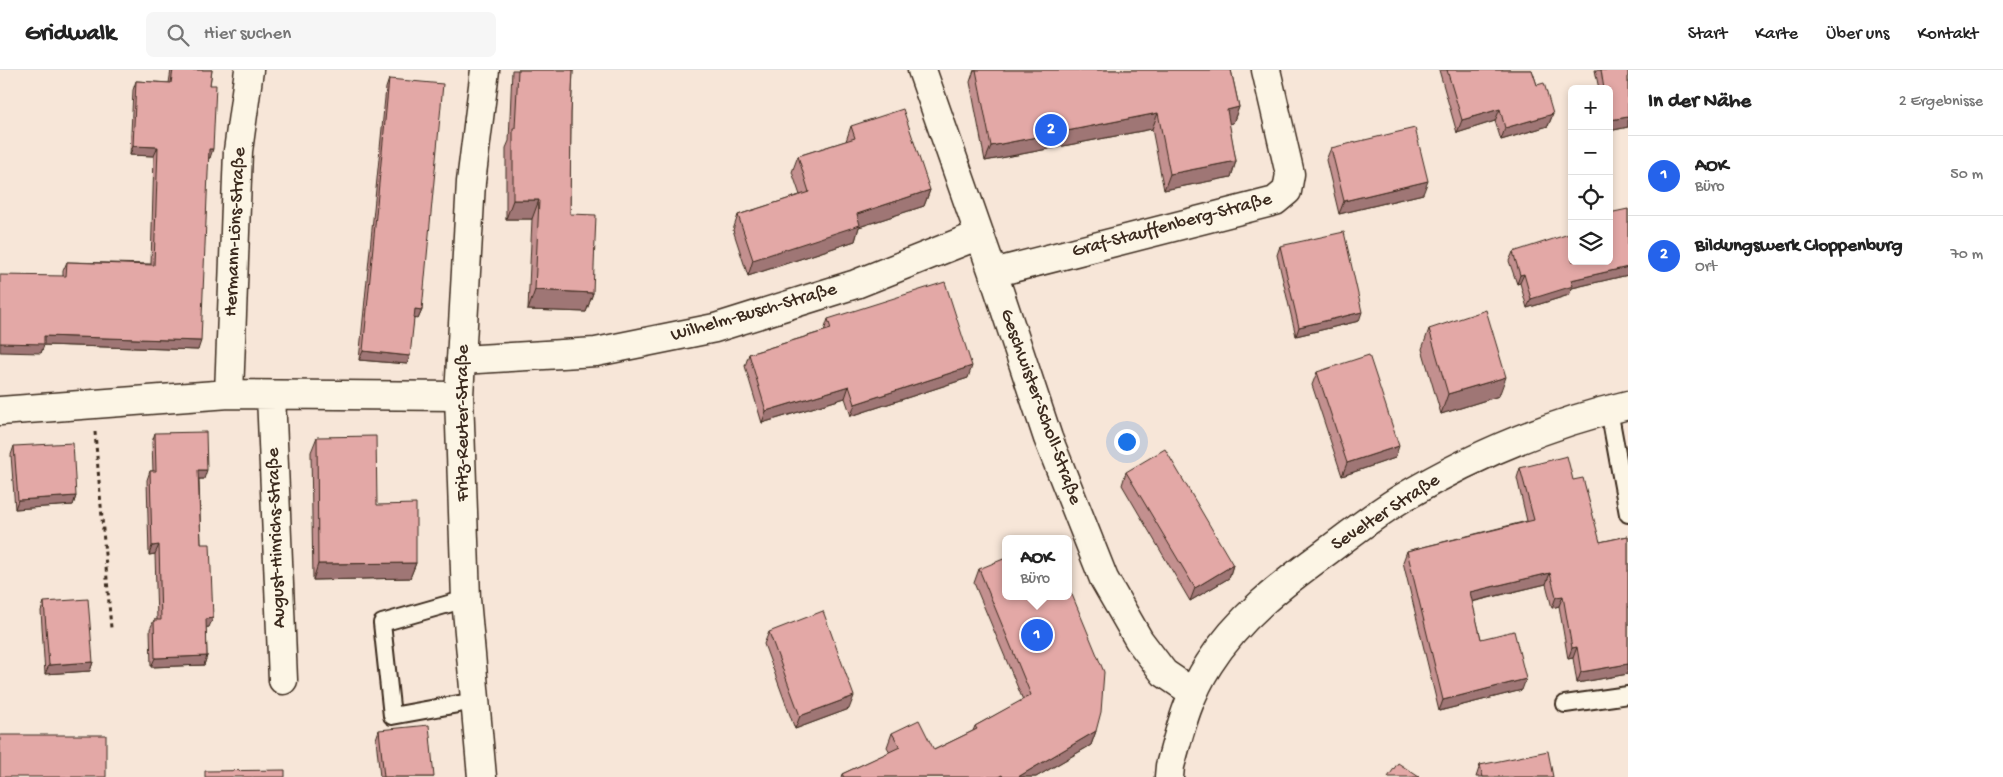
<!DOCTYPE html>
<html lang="de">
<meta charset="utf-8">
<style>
:root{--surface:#fff;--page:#f6f6f6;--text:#222;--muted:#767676;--line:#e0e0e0;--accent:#2563eb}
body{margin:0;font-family:"Gochi Hand",sans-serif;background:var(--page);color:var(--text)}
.controls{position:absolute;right:15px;top:15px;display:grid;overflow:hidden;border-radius:8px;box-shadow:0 2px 8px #0003}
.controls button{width:45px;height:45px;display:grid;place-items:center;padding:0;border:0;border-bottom:1px solid var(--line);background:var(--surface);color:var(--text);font:25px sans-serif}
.you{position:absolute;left:1126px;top:371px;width:18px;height:18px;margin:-12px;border:4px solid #fff;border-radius:50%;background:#1a73e8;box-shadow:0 0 0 8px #1a73e833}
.badge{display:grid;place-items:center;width:32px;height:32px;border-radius:50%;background:var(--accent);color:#fff;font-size:16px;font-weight:700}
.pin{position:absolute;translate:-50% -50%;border:2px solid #fff;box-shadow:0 1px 5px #0006}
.popup{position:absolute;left:1002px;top:465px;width:70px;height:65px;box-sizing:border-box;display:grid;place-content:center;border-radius:8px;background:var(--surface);filter:drop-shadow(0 1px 4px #0005);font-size:16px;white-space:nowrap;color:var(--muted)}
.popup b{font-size:19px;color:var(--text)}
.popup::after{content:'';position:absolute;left:50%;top:100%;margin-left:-10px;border:10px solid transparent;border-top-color:var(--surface)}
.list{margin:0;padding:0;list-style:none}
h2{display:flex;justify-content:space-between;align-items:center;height:65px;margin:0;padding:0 20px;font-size:21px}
h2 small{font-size:16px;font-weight:400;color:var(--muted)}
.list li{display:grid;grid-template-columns:32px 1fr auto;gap:15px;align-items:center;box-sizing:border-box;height:80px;padding:0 20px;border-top:1px solid var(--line)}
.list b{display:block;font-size:19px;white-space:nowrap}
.list p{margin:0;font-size:16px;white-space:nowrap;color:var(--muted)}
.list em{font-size:16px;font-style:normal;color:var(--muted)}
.icon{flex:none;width:28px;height:28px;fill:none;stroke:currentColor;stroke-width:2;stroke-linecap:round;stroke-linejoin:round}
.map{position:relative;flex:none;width:1628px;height:707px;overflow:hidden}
header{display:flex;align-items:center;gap:30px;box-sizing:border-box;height:70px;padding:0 25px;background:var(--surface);border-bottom:1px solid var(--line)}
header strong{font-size:24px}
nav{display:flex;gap:28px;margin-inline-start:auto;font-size:18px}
.search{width:350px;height:45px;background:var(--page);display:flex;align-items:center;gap:12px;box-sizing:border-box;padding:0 18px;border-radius:8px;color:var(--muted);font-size:19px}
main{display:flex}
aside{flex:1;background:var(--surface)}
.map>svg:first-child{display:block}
</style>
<header>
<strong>Gridwalk</strong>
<div class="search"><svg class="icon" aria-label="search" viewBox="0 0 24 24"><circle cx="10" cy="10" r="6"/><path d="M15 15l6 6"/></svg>Hier suchen</div>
<nav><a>Start</a><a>Karte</a><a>Über uns</a><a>Kontakt</a></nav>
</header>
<main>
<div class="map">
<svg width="1628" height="707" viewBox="0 0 1628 707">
<rect width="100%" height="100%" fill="#f7e6d8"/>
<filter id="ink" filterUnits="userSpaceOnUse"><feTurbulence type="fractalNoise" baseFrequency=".02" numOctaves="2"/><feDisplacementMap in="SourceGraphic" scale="10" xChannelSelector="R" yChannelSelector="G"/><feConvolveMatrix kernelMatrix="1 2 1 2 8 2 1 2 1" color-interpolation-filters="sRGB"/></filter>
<g filter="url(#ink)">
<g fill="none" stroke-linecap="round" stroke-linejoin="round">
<g stroke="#3b2a1e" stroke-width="20">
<path id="service" d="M1609 340 1628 444
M466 529 382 553 392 646 475 631
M1565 634 1628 625"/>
</g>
<g stroke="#3b2a1e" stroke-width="31">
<path id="minor" d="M922 0 993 203 1048 368 1104 509 1139 570 1164 603 1192 622
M993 203 1275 131 1287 121 1290 104 1266 0
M461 290 596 282 715 258 856 214 979 165
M229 324 238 81 249 0
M271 325 283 610
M0 341 229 324 459 326
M1169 707 1170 696C1180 660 1188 626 1209 594 1238 548 1281 515 1325 483 1349 465 1373 446 1399 430 1470 387 1547 354 1628 335"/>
</g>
<g stroke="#3b2a1e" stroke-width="31">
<path id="tertiary" d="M482 707 466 529 459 326 471 112 485 0"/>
</g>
<path stroke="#3b2a1e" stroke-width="3" stroke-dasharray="4 4" stroke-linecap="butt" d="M95 362 111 558"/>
<use href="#service" stroke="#fcf5e5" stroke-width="16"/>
<use href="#minor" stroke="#fcf5e5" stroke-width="28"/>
<use href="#tertiary" stroke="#fcf5e5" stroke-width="28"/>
</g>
<path fill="#c3908f" stroke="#3b2a1e" d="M171 0H212L210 15V88H208L198 280 44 275 41 283 63 206V201L67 192 151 194 154 86 130 85 133 20 136 11 169 13Z
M512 0H573L571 43 570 144 593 223 586 242 528 240 532 149H506V78L509 71Z
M974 0H1231L1239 37 1233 53 1229 54 1236 91 1231 107 1164 120 1152 59 985 91 970 12Z
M1439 0H1532L1537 15 1553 44 1548 56 1501 70 1495 51 1457 63Z
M1595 0H1628V57L1609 61V19H1599Z
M389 9 422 240 418 249 414 248 407 294 359 290 386 18Z
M851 56 930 120 924 136 859 157 855 171 748 206 733 160 738 145 800 125 792 102 798 86 846 71Z
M1331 78 1423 124 1339 144 1326 90Z
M1628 139V205L1572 218 1569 225 1527 238 1520 213 1517 214 1509 191 1513 182 1572 191Z
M1280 176 1359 251 1296 266 1277 185Z
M828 249 968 308 851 346 845 328 762 353 745 296 749 284 824 261Z
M1429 259 1499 326 1441 344 1422 279Z
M1317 302 1395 388 1342 406 1312 315Z
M155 363 204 409H199L201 474 209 557H206L207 586 204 595 151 597 150 559 154 550H157L155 484 149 485 147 410 150 401H153L152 372Z
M317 367 377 435 416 493 410 508 313 510 311 382Z
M14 376 76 426 73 435 15 439 11 385Z
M1520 398 1573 410 1600 472 1628 466V604L1577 613 1573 588 1568 589 1559 536 1552 538 1546 514 1472 532 1481 569 1522 620 1439 641 1403 492 1407 481 1527 451 1517 408Z
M1126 402 1233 495 1229 508 1190 531 1122 415Z
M979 499 1096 661 1091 675 1036 707H841L842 704 890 682 887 677 892 663 934 680 973 661 975 656 1023 630 974 513Z
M44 532 93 592 90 601 45 604 41 541Z
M769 562 849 639 795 659 764 574Z
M379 660 434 707H380L376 669Z
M1480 695 1553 707H1476Z"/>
<path fill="#9f7674" stroke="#3b2a1e" d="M1239 37 1233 53 1221 56 1227 40Z
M1500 39 1495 51 1457 63 1462 50Z
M1158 43 1152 59 985 91 991 76Z
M1553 44 1548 56 1501 70 1505 58Z
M1628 47V57L1609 61 1610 50Z
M133 76 158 77 154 86 130 85Z
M209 79H213L210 88H205Z
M1236 91 1231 107 1164 120 1170 104Z
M1428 111 1423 124 1339 144 1344 131Z
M930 120 924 136 859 157 855 171 748 206 753 190 857 144Z
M513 130H539L532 149H506Z
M1628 197V205L1572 218 1569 225 1527 238 1531 229 1571 210Z
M1524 204 1520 213 1517 214 1520 205Z
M535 220 593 223 586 242 528 240Z
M415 239 422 240 418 249 412 248Z
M1362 242 1359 251 1296 266 1299 257Z
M44 266 201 271 198 280 44 275 41 283 0 282V273Z
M363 281 410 286 407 294 359 290Z
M972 296 968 308 851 346 855 334Z
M1506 307 1499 326 1441 344 1448 324Z
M849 316 845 328 762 353 766 341Z
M1399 376 1395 388 1342 406 1347 393Z
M198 400H207L204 409H195Z
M76 426 73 435 15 439 18 430Z
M159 475 155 484 149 485 152 476Z
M416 493 410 508 313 510 318 494Z
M1233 495 1229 508 1190 531 1195 518Z
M1550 503 1546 514 1466 533 1470 522Z
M1563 526 1559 536 1552 538 1556 527Z
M213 548 209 557 202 558 206 549Z
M1577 577 1573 588 1568 589 1572 578Z
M207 586 204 595 151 597 155 588Z
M93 592 90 601 45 604 49 595Z
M1628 594V604L1577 613 1581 602Z
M1526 609 1522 620 1439 641 1443 630Z
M854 626 849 639 795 659 800 646Z
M1096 661 1091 675 1036 707H1018Z"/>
<path fill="#e3a8a6" stroke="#3b2a1e" d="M173 0H212L210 15H216L213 79H209L201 271 44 266V274L0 273V205L66 206 67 192 154 195 158 77 133 76 136 11 171 13Z
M518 0H573L571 43 570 144 596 145 593 223 535 220 539 130H513V58H515Z
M976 0H1231L1239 37 1227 40 1236 91 1170 104 1158 43 991 76Z
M1447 0H1532L1537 15 1544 13 1553 44 1505 58 1500 39 1462 50Z
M1601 0H1628V47L1610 50 1609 46V19H1604Z
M389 9 443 14 422 240 415 239 410 286 363 281Z
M903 39 930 120 857 144 860 155 753 190 738 145 809 122 798 86 855 68 851 56Z
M1415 58 1428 111 1344 131 1331 78Z
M1628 139V197L1571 210 1573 216 1531 229 1524 204 1520 205 1513 182 1572 163V191H1609V143Z
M1344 162 1362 242 1299 257 1280 176Z
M945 212 972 296 855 334 849 316 766 341 749 284 831 259 828 249Z
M1486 240 1506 307 1448 324 1429 259Z
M1369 285 1399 376 1347 393 1317 302Z
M206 362 207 400H198L201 474H210L213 548 206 549 207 586 155 588 154 550H161L159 475 152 476 150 401H156L155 363Z
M376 366 377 435 416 434V493L318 494 317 367Z
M73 373 76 426 18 430 14 376Z
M1165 379 1233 495 1195 518 1126 402Z
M1567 386 1573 410 1583 408 1600 472 1628 466V594L1581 602 1577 577 1572 578 1563 526 1556 527 1550 503 1470 522 1481 569 1514 561 1526 609 1443 630 1407 481 1534 450 1520 398Z
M1006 488V526H1068V515L1104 602 1101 642 1096 661 1018 707H1003L1002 705 998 707H844L842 704 900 677 892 663 919 650 934 680 977 659 975 656 1031 625 979 499Z
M88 529 93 592 49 595 44 532Z
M823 541 854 626 800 646 769 562Z
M429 655 434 707H384L379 660Z
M0 665H106V707H0Z
M1548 681 1553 707H1483L1480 695Z
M1398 693 1419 707H1388Z
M285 700V707H205V701Z"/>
</g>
<g text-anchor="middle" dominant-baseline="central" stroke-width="4.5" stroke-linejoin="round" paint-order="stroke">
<g font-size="19" fill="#3b2a1e" stroke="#fcf5e5">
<text transform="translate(1172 156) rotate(-15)">Graf-Stauffenberg-Straße</text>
<text transform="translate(236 162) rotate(-87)">Hermann-Löns-Straße</text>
<text transform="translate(754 243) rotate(-16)">Wilhelm-Busch-Straße</text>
<text transform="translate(1040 337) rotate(70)">Geschwister-Scholl-Straße</text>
<text transform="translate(463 353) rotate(-90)">Fritz-Reuter-Straße</text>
<text transform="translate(1386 443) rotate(-33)">Sevelter Straße</text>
<text transform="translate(277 468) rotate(-92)">August-Hinrichs-Straße</text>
</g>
</g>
</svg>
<div class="controls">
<button>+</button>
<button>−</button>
<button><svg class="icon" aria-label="locate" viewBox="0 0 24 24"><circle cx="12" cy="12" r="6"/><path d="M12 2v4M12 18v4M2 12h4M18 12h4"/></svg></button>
<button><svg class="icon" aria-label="layers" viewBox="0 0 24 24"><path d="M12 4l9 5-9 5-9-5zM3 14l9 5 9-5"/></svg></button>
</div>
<div class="you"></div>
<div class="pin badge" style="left:1037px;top:565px">1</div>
<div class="popup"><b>AOK</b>Büro</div>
<div class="pin badge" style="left:1051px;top:60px">2</div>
</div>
<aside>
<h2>In der Nähe<small>2 Ergebnisse</small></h2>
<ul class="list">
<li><span class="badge">1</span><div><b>AOK</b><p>Büro</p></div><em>50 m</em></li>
<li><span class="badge">2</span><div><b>Bildungswerk Cloppenburg</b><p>Ort</p></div><em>70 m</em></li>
</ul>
</aside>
</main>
